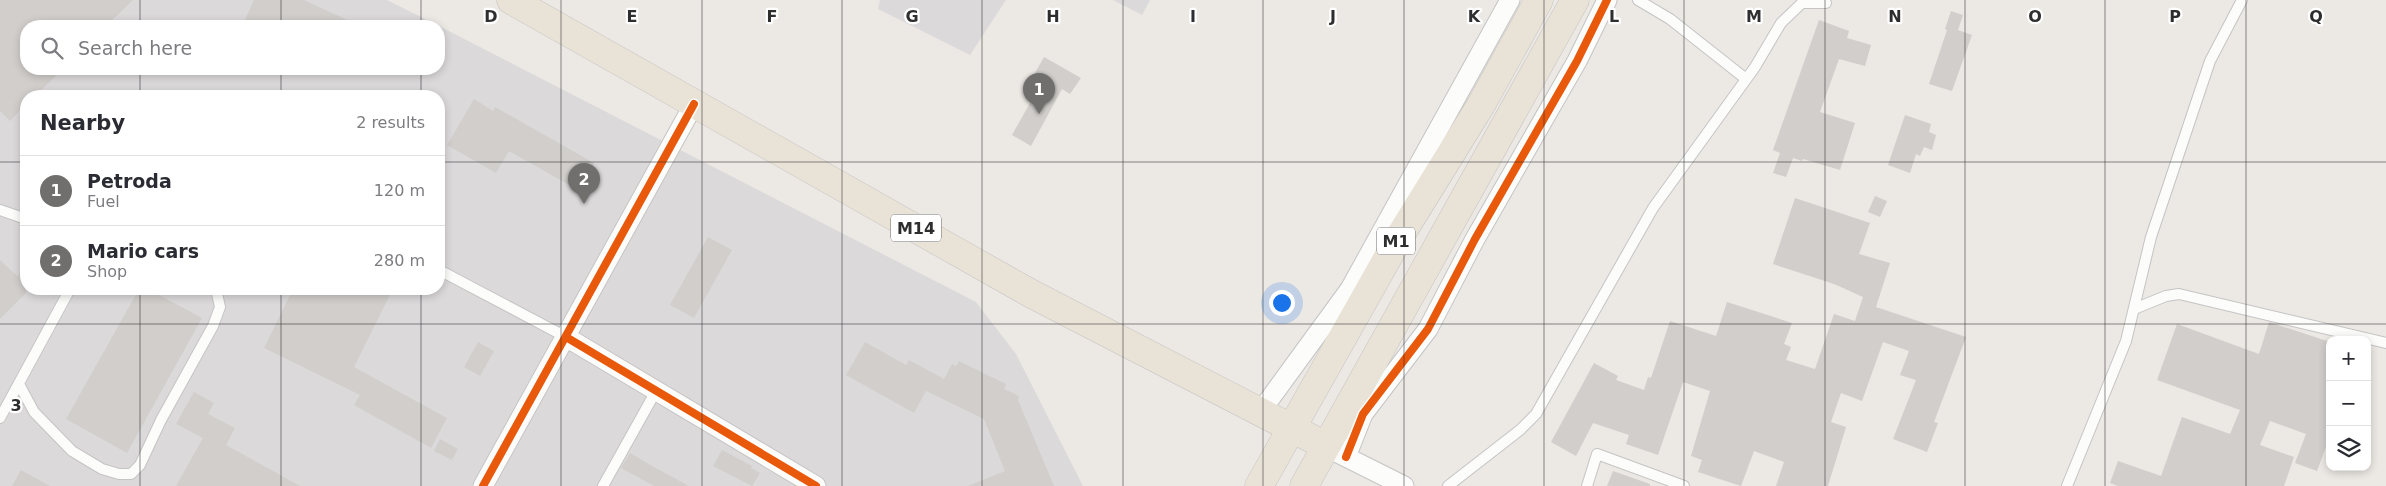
<!DOCTYPE html>
<meta charset="utf-8">
<style>
:root{--surface:#fff;--page:#f7f7f7;--text:#2b2b33;--muted:#7c7c81;--line:#e1e1e2;--accent:#706f6e}
body{margin:0;font-family:"DejaVu Sans",sans-serif;background:var(--page);color:var(--text)}
.controls{position:absolute;right:15px;bottom:15px;display:grid;overflow:hidden;border-radius:10px;box-shadow:0 2px 8px #0003}
.controls button{width:45px;height:45px;display:grid;place-items:center;padding:0;border:0;border-bottom:1px solid var(--line);background:var(--surface);color:var(--text);font:25px sans-serif}
.you{position:absolute;left:1281px;top:302px;width:18px;height:18px;margin:-12px;border:4px solid #fff;border-radius:50%;background:#1a73e8;box-shadow:0 0 0 8px #1a73e833}
.badge{display:grid;place-items:center;width:32px;height:32px;border-radius:50%;background:var(--accent);color:#fff;font-size:16px;font-weight:700}
.pin{position:absolute;translate:-50% -41px;filter:drop-shadow(0 1px 2px #0008)}
.pin::after{content:'';position:absolute;top:26px;width:18px;height:15px;background:inherit;clip-path:polygon(0 0,100% 0,50% 100%)}
.list{margin:0;padding:0;list-style:none}
h2{display:flex;justify-content:space-between;align-items:center;height:65px;margin:0;padding:0 20px;font-size:21px}
h2 small{font-size:16px;font-weight:400;color:var(--muted)}
.list li{display:grid;grid-template-columns:32px 1fr auto;gap:15px;align-items:center;box-sizing:border-box;height:70px;padding:0 20px;border-top:1px solid var(--line)}
.list b{display:block;font-size:19px;white-space:nowrap}
.list p{margin:0;font-size:16px;white-space:nowrap;color:var(--muted)}
.list em{font-size:16px;font-style:normal;color:var(--muted)}
.icon{flex:none;width:28px;height:28px;fill:none;stroke:currentColor;stroke-width:2;stroke-linecap:round;stroke-linejoin:round}
.map{position:relative;flex:none;width:2386px;height:486px;overflow:hidden}
.search{position:absolute;background:var(--surface);box-shadow:0 2px 8px #0003;left:20px;top:20px;width:425px;height:55px;display:flex;align-items:center;gap:12px;box-sizing:border-box;padding:0 18px;border-radius:20px;color:var(--muted);font-size:19px}
.panel{position:absolute;background:var(--surface);box-shadow:0 2px 8px #0003;left:20px;top:90px;width:425px;height:205px;border-radius:20px}
.map>svg:first-child{display:block}
</style>
<div class="map">
<svg width="2386" height="486" viewBox="0 0 2386 486">
<rect width="100%" height="100%" fill="#ece8e4"/>
<path fill="#dcd9db" fill-rule="evenodd" d="M0 0H387L439 26H26V69H439V26L976 302 1016 354 1083 486H0ZM26 96H439V289H26Z
M880 0H1006L970 55 878 9Z
M1113 0H1150L1142 15Z"/>
<path fill="#d1cecb" d="M0 0H133L106 26H26V69H63L35 96H26V104L10 121 0 111Z
M254 0H304L360 26H242Z
M1951 11 1963 15 1958 30 1972 35 1952 91 1929 84 1947 30 1945 29Z
M1819 20 1849 31 1847 38 1871 45 1865 66 1839 59 1820 112 1855 123 1840 170 1803 159 1802 161 1793 158 1786 177 1773 173 1780 153 1773 150Z
M1044 57 1081 78 1070 94 1062 89 1031 146 1012 135 1044 78 1035 73Z
M474 99 493 111 495 107 594 163 578 190 509 151 496 173 447 145Z
M1905 115 1931 124 1929 132 1936 135 1932 150 1924 147 1920 156 1916 154 1910 173 1888 165Z
M1875 196 1887 201 1880 217 1868 212Z
M1795 198 1870 223 1859 254 1890 263 1876 307 1966 337 1934 422 1938 423 1927 452 1893 439 1916 380 1900 375 1909 351 1883 342 1862 401 1841 393 1831 422 1846 427 1828 486H1776L1784 462 1754 451 1741 486 1698 472 1702 460 1691 456 1710 391 1683 382 1658 455 1626 444 1629 435 1593 423 1576 456 1551 442 1594 363 1618 376 1616 380 1644 390 1648 377 1651 378 1670 321 1716 336 1727 302 1792 323 1784 344 1791 347 1786 360 1815 369 1834 314 1855 321 1863 297 1834 284 1773 264Z
M708 237 732 250 694 318 670 305Z
M0 260 17 276 26 267V293L0 319Z
M139 289H148L202 318 127 453 66 419Z
M293 289H393L354 367 447 418 431 448 354 405 360 395 264 348Z
M2269 322 2330 342V436L2317 471 2295 463 2306 434 2270 421 2260 445 2294 457 2284 486H2118L2110 483 2118 461 2161 476 2182 417 2230 434 2240 410 2157 380 2177 324 2259 354Z
M478 342 494 351 480 376 464 367Z
M865 342 906 365 909 360 944 379 952 364 956 366 959 361 1006 384 1004 389 1019 396 1018 400 1054 486H968L1005 471 984 419 926 391 914 413 846 375Z
M194 392 214 403 208 414 235 428 226 445 300 486H176L203 438 176 424Z
M440 439 458 449 452 460 434 451Z
M722 450 752 466 751 468 760 473 752 486 713 466Z
M630 453 654 467 689 486H654L621 468Z
M21 470 50 486H12Z
M1613 471 1650 484V486H1607Z"/>
<g fill="none" stroke-linecap="round" stroke-linejoin="round">
<g stroke="#c5c4c5" stroke-width="12">
<path id="service" d="M1638 0 1670 19 1746 79
M0 210 26 219
M439 270 566 337
M2134 309 2166 296 2179 294 2386 343
M19 384 34 412 72 451 102 469 119 474H131L140 465 161 420 213 326 220 307 216 289
M0 418 70 289
M603 486 656 391
M1448 486 1520 430 1536 414 1653 208 1755 67 1781 23 1802 3H1826
M1587 486 1597 454 1684 486
M2067 486 2126 341 2151 237 2210 61 2242 0"/>
</g>
<g stroke="#c5c4c5" stroke-width="21">
<path id="minor" d="M566 337 816 486
M1261 411 1350 289 1510 0
M1336 452 1404 486
M1346 457 1363 414 1428 329 1475 239 1577 61 1607 0
M483 486 694 104"/>
</g>
<g stroke="#c6c5c4" stroke-width="29">
<path id="trunk" d="M511 0 1030 293 1326 446
M1259 486 1400 236 1481 105 1539 0
M1304 486 1575 0"/>
</g>
<use href="#service" stroke="#fcfcfb" stroke-width="10"/>
<use href="#minor" stroke="#fcfcfb" stroke-width="19"/>
<use href="#trunk" stroke="#e9e2d6" stroke-width="28"/>
<g stroke="#fff" stroke-width="11">
<path id="cycleway" d="M566 337 816 486
M1346 457 1363 414 1428 329 1475 239 1577 61 1607 0
M483 486 694 104"/>
</g>
<use href="#cycleway" stroke="#e8590c" stroke-width="8"/>
</g>
<path fill="none" stroke="#2e2e2e" stroke-width="1" stroke-opacity="0.55" d="M140 0V26M281 0V26M421 0V26M561 0V486M702 0V486M842 0V486M982 0V486M1123 0V486M1263 0V486M1404 0V486M1544 0V486M1684 0V486M1825 0V486M1965 0V486M2105 0V486M2246 0V486M140 69V96M281 69V96M421 69V96M0 162H26M439 162H2386M140 289V486M281 289V486M421 289V486M0 324H2386"/>
<g text-anchor="middle" dominant-baseline="central" stroke-width="4.5" stroke-linejoin="round" paint-order="stroke">
<g fill="#fff" stroke="#6d6d6d" stroke-width="1">
<rect x="891" y="214.5" width="50" height="27" rx="4"/>
<rect x="1377" y="227.5" width="38" height="27" rx="4"/>
</g>
<g font-size="16" font-weight="bold" fill="#2e2e2e">
<text x="916" y="228">M14</text>
<text x="1396" y="241">M1</text>
</g>
</g>
<g font-size="16" text-anchor="middle" font-weight="bold" fill="#2e2e2e" stroke="#fff" stroke-width="4.5" stroke-linejoin="round" paint-order="stroke">
<text x="491" y="22">D</text>
<text x="632" y="22">E</text>
<text x="772" y="22">F</text>
<text x="912" y="22">G</text>
<text x="1053" y="22">H</text>
<text x="1193" y="22">I</text>
<text x="1333" y="22">J</text>
<text x="1474" y="22">K</text>
<text x="1614" y="22">L</text>
<text x="1754" y="22">M</text>
<text x="1895" y="22">N</text>
<text x="2035" y="22">O</text>
<text x="2175" y="22">P</text>
<text x="2316" y="22">Q</text>
<text x="16" y="411">3</text>
</g>
</svg>
<div class="controls">
<button>+</button>
<button>−</button>
<button><svg class="icon" aria-label="layers" viewBox="0 0 24 24"><path d="M12 4l9 5-9 5-9-5zM3 14l9 5 9-5"/></svg></button>
</div>
<div class="you"></div>
<div class="pin badge" style="left:1039px;top:114px">1</div>
<div class="pin badge" style="left:584px;top:204px">2</div>
<div class="search"><svg class="icon" aria-label="search" viewBox="0 0 24 24"><circle cx="10" cy="10" r="6"/><path d="M15 15l6 6"/></svg>Search here</div>
<section class="panel">
<h2>Nearby<small>2 results</small></h2>
<ul class="list">
<li><span class="badge">1</span><div><b>Petroda</b><p>Fuel</p></div><em>120 m</em></li>
<li><span class="badge">2</span><div><b>Mario cars</b><p>Shop</p></div><em>280 m</em></li>
</ul>
</section>
</div>
